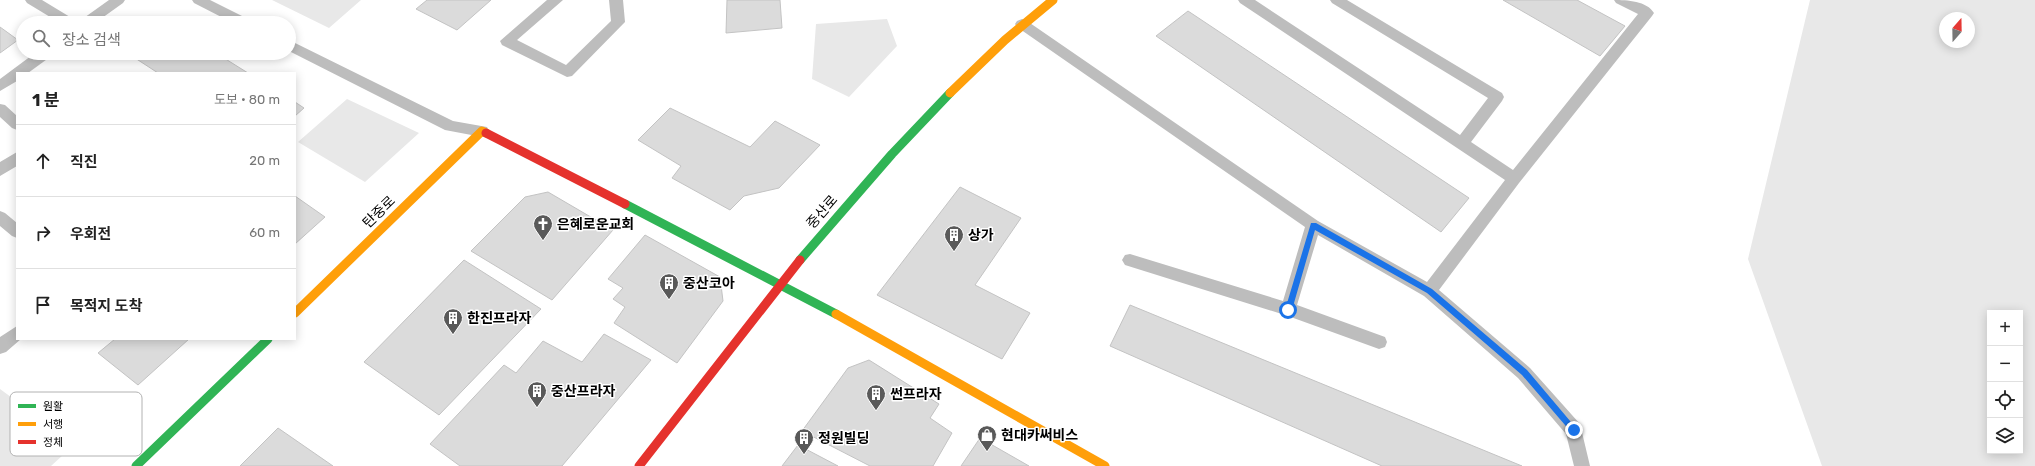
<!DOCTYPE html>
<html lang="ko">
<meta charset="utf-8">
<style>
:root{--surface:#fff;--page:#f6f6f6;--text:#222;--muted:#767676;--line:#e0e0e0}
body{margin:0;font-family:Rubik,"Noto Sans KR",sans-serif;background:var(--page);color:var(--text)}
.controls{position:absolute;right:12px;bottom:12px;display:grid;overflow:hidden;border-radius:0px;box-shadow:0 2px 10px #0003}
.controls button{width:36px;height:36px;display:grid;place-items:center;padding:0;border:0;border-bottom:1px solid var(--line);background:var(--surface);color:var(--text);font:20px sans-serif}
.compass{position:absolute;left:1939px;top:12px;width:36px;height:36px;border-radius:50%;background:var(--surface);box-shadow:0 2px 10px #0003;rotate:20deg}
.stop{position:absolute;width:12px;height:12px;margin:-9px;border:3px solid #1a73e8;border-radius:50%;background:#fff}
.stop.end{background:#1a73e8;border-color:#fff;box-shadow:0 1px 4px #0008}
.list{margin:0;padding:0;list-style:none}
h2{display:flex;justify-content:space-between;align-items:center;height:52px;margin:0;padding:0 16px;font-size:17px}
h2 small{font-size:13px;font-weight:400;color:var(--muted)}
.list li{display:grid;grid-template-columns:26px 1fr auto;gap:12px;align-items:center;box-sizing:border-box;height:72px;padding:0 16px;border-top:1px solid var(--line)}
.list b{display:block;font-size:15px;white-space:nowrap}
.list em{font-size:13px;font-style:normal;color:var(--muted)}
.icon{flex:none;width:22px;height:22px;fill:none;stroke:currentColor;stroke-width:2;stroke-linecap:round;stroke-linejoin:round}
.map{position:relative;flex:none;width:2035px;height:466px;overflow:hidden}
.search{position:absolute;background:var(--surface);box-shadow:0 2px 10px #0003;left:16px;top:16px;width:280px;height:44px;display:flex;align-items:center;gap:10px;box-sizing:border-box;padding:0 14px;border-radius:22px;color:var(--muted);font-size:15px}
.panel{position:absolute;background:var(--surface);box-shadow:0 2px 10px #0003;left:16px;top:72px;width:280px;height:268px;border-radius:0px}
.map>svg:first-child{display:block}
</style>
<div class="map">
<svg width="2035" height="466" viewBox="0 0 2035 466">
<rect width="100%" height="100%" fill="#fff"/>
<path fill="#e8e8e8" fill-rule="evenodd" d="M272 0H361L329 28Z
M1810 0H2035V466H1822L1748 259ZM1945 18H1969V42H1945ZM1990 313H2020V451H1990Z
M887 19 897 46 849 97 812 79 816 24Z
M347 99 419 133 365 182 298 142Z
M0 389 75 444 51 466H0Z"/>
<path fill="#dbdbdb" stroke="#c3c3c3" d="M427 0H491L457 30 416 9Z
M727 0H780L782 28 726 33Z
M1503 0H1577L1625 26 1600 56Z
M1188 11 1469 198 1441 232 1156 36Z
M0 27 18 40 0 53Z
M142 53H216L248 73H158L135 58Z
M295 102 304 108 295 116Z
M670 108 750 147 775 121 820 145 779 188 744 196 730 210 672 178 681 166 638 140Z
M960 187 1021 218 975 285 1030 313 1002 359 877 295Z
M548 192 613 230 552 300 471 251 525 197Z
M295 196 325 217 295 244Z
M645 235 720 277 723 301 677 363 614 323 625 307 613 299 623 288 608 279Z
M464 260 541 309 439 415 364 362Z
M1130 305 1522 466H1382L1110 346Z
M604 334 651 360 562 466H460L430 444 504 365 516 373 543 341 582 362Z
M115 339H189L138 385 98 353Z
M869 360 939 404 930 418 952 433 933 466H870L802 431 848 368Z
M278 428 333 466H240Z
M980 438 1029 466H961Z
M798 445 838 466H782Z"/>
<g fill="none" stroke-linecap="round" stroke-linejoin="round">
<path fill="#bdbdbd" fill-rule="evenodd" d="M25 0H42L75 20 77 23H60L27 3Z
M109 0H125L123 3 95 23H79L81 20Z
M192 0H210L250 20 252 23H233L194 3Z
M547 0H563L517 40 566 65 611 21 609 0H623L625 22 572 76 567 77 502 45 500 41Z
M1238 0H1255L1460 135 1488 98 1332 3 1330 0H1347L1502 93 1504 97 1502 101 1471 142 1513 170 1638 14 1616 3 1614 0C1627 0 1647 1 1654 13L1652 16 1519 183 1439 290 1530 368 1580 424 1590 466H1574L1566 434 1518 378 1424 296 1318 235 1297 305 1385 337 1387 342 1385 347 1379 349 1288 316 1125 265 1122 260 1125 255 1130 254 1283 301 1305 227 1017 27 1015 24 1017 21 1022 19 1027 21 1318 221 1427 282 1505 180 1240 3Z
M289 40 453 121 487 127 489 131 487 135 482 137 445 130 289 51Z
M35 53H52L50 57 28 73H17V81L0 91V79Z
M0 104 5 105 17 116V130L12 128 0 117Z
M17 152V166L0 176V162Z
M0 211 5 213 17 223V238L12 236 0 226Z
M17 326V339H21L6 352 0 354V337Z"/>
<path stroke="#30b455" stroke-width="9" d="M625 204 836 314
M800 260 892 154 950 93
M136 466 268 339"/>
<path stroke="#ff9f0a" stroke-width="9" d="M950 93 1005 40 1053 0
M295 313 482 131 486 133
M836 314 1105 466"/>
<path stroke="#e5322d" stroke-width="9" d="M486 133 625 204
M639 466 800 260"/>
</g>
<path fill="#1a73e8" d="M1311 223H1316L1432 289 1527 370 1576 428V432H1571L1522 375 1427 293 1315 230 1292 310 1291 312H1286L1285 310Z"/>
<defs>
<g id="church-pin" transform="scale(1)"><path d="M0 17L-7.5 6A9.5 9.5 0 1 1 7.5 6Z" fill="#595959" stroke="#fff"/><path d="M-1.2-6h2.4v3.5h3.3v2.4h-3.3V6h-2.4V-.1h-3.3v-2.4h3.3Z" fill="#fff"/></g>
<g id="building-pin" transform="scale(1)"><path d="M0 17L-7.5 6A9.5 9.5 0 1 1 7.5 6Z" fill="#595959" stroke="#fff"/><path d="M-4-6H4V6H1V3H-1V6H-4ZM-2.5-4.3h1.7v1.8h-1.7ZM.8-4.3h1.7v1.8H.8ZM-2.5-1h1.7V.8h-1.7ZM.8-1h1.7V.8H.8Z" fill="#fff"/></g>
<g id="shop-pin" transform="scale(1)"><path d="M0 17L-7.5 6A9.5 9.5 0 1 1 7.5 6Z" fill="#595959" stroke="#fff"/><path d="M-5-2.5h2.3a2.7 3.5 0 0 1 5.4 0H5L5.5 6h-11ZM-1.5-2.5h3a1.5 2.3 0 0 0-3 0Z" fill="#fff"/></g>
</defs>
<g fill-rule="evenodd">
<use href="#church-pin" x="543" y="224"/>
<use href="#building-pin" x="954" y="235"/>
<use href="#building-pin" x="669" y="283"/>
<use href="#building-pin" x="453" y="318"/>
<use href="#building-pin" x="537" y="391"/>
<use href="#building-pin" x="876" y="394"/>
<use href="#shop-pin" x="987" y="435"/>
<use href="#building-pin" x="804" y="438"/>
</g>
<g text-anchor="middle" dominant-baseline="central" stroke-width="3" stroke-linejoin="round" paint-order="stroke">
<g font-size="14" fill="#000" stroke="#fff">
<text transform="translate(379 212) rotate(-44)">탄중로</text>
<text transform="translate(822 212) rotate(-49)">중산로</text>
</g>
<g font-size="14" font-weight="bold" fill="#000" stroke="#fff" text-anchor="start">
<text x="557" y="224">은혜로운교회</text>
<text x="968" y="235">상가</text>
<text x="683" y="283">중산코아</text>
<text x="467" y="318">한진프라자</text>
<text x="551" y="391">중산프라자</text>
<text x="890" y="394">썬프라자</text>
<text x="1001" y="435">현대카써비스</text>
<text x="818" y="438">정원빌딩</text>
</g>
</g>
<rect x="10" y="392" width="132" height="64" rx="6" fill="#fff" stroke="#b2b2b2" stroke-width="1"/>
<rect x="18" y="404" width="18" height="4" fill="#30b455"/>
<rect x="18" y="422" width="18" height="4" fill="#ff9f0a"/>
<rect x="18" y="440" width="18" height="4" fill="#e5322d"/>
<g font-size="11" fill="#000">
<text x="43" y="410">원활</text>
<text x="43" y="428">서행</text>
<text x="43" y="446">정체</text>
</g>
</svg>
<div class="controls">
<button>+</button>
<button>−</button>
<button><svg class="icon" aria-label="locate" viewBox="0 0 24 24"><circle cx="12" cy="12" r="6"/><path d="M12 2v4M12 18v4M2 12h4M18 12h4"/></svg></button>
<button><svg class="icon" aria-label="layers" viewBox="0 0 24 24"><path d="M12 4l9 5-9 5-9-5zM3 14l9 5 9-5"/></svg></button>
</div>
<svg class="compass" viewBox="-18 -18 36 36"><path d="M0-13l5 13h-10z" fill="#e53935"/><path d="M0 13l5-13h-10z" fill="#767676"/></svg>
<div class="stop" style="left:1288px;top:310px"></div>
<div class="stop end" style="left:1574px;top:430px"></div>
<div class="search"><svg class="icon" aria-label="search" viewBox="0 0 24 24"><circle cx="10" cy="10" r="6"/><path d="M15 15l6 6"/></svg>장소 검색</div>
<section class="panel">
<h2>1 분<small>도보 · 80 m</small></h2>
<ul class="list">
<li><svg class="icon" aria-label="ahead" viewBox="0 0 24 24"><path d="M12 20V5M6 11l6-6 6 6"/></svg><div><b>직진</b></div><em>20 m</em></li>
<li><svg class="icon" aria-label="right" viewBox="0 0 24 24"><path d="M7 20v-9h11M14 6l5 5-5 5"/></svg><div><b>우회전</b></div><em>60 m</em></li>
<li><svg class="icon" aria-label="arrive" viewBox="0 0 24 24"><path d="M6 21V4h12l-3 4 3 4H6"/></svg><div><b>목적지 도착</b></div></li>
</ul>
</section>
</div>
